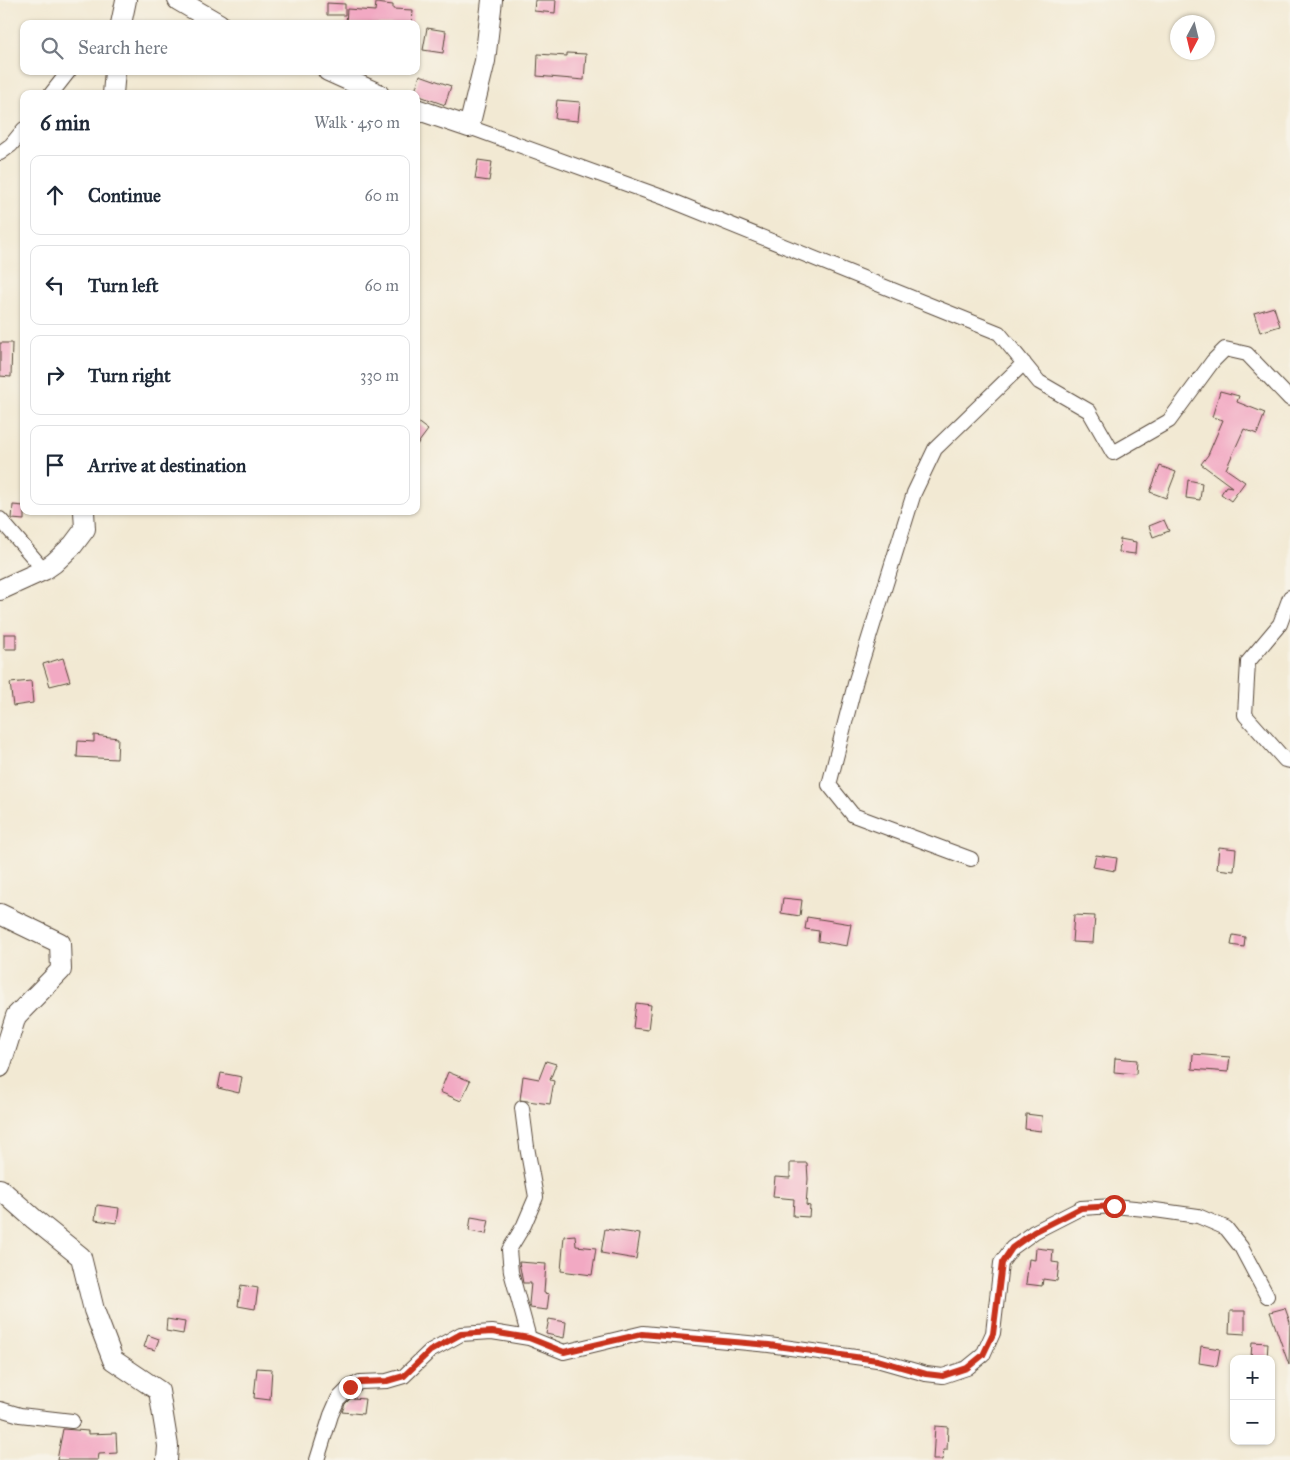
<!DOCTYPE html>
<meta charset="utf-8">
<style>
:root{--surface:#fff;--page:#f2f2f3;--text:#1f2937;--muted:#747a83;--line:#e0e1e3}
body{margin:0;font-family:"IM FELL Great Primer",serif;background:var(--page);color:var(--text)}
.controls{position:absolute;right:15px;bottom:15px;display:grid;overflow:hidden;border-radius:10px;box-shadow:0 1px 4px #0004}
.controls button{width:45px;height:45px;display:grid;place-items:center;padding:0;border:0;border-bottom:1px solid var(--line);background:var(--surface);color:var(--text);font:25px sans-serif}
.compass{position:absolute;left:1170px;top:15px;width:45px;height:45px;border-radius:50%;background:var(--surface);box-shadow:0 1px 4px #0004;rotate:187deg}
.stop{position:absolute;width:15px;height:15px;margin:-11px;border:4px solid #c8321e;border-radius:50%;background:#fff}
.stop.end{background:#c8321e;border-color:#fff;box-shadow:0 1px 5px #0008}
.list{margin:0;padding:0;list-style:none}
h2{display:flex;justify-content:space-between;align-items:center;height:65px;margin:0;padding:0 20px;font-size:21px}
h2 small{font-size:16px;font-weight:400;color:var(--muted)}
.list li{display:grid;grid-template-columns:32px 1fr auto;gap:15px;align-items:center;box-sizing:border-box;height:80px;margin:0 10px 10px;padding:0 10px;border:1px solid var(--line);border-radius:10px}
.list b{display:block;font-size:19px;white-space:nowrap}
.list em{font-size:16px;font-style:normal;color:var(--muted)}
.icon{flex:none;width:28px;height:28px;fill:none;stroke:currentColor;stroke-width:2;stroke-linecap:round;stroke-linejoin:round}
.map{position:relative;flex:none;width:1290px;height:1460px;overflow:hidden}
.search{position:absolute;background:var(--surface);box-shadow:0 1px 4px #0004;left:20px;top:20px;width:400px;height:55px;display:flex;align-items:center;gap:12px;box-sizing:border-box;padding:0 18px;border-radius:10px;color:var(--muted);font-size:19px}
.panel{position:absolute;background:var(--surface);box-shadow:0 1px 4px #0004;left:20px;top:90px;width:400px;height:425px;border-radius:10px}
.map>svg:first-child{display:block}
</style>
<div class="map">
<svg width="1290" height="1460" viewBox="0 0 1290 1460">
<rect width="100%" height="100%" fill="#f7f3e8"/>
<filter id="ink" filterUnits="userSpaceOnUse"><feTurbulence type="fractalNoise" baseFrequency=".02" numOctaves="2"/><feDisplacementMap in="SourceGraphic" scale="10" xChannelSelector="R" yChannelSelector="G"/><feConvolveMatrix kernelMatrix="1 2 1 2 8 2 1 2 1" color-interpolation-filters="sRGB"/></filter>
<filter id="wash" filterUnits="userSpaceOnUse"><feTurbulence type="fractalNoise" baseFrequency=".0096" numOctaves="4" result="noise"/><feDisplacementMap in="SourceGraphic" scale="20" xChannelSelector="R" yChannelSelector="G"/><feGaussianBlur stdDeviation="1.12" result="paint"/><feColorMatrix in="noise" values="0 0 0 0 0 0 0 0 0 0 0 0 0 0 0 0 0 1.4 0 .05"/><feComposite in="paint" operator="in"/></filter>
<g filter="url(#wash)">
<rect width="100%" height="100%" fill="#f2e9d3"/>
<g id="blocks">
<path fill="#f2a9c3" d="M535 0H556L555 13 534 11Z
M327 3 345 4V15H327Z
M376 3 393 5V9L413 10 412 24H346L347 9 375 11Z
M427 28 446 31 443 53 423 50Z
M567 53 586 54 584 80 537 76 538 54 567 56Z
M420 75 451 86 445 105 414 94Z
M557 100 580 102 578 121 555 119Z
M478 160 492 162 489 181 475 179Z
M1274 307 1280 326 1260 332 1254 313Z
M0 343H12L11 377 0 376Z
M1220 391 1239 396 1237 402 1265 413 1257 434 1244 429 1226 469 1245 482 1231 501 1221 494 1226 486 1232 487 1201 464 1208 455 1223 420 1212 417Z
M416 421 428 430 416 446Z
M1160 466 1176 472 1166 498 1150 492Z
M1188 480 1202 483 1200 500 1186 498Z
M13 505 24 506V520L12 519Z
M1164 520 1169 531 1153 537 1149 526Z
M1120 539 1136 542 1135 554 1119 552Z
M4 634H16V649H4Z
M63 658 70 681 50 686 43 664Z
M31 681 33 703 13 706 10 683Z
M94 735 118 738 117 759 77 757 78 741 94 742Z
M1219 847 1236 849 1234 871 1217 869Z
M1096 855 1117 858 1115 871 1093 867Z
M783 898 802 900 800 916 781 913Z
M1074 915 1095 916 1093 943 1072 942Z
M807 917 851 924 847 946 818 941 819 931 805 929Z
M1233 935 1245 937 1244 947 1231 945Z
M636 1003 651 1005 648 1030 633 1028Z
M1193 1054 1230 1057 1228 1072 1192 1069Z
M1115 1058 1137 1060 1136 1074 1114 1072Z
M546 1061 556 1064 550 1080 554 1081 550 1104 520 1100 523 1076 539 1079Z
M448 1072 470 1081 461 1101 440 1092Z
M221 1073 242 1077 239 1093 218 1088Z
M1026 1114 1042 1116 1041 1131 1025 1129Z
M790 1163H807L808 1179 806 1205 810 1206 809 1217 793 1216 794 1199 773 1197 775 1177 790 1178Z
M97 1205 119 1208 117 1223 95 1220Z
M471 1217 489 1220 486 1234 469 1231Z
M605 1229 640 1234 636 1259 601 1253Z
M575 1235 576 1246 596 1248 592 1275 561 1271 564 1236Z
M1036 1248 1053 1250 1052 1262 1059 1263 1057 1281 1043 1279 1042 1286 1026 1284 1029 1259 1035 1260Z
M519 1262 546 1264 544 1293 549 1294 547 1310 530 1308 529 1304 531 1283H523Z
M241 1285 258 1288 255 1309 238 1306Z
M1285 1308 1290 1322 1289 1365 1270 1312Z
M1230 1311H1245V1334L1229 1333Z
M167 1319 185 1322 183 1334 166 1331Z
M549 1319 566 1322 564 1338 546 1334Z
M148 1335 159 1339 155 1350 144 1347Z
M1252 1342 1268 1343 1267 1359 1251 1358Z
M1201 1346 1220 1349 1217 1366 1199 1363Z
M257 1368 272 1369 270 1400 254 1398Z
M351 1398 365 1399 363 1414 342 1412 345 1404Z
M935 1426 948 1427 947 1450H944L942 1460H933Z
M63 1429 88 1431V1434L116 1433 117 1453 99 1454 98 1460H57Z"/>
</g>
</g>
<g filter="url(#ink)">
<use href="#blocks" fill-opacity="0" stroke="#564739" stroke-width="1"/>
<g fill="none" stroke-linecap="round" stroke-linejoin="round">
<g stroke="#564739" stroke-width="16">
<path id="minor" d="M51 94 69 71
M469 127 665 198 999 333 1039 382 1089 411 1113 453 1169 421 1213 361 1225 349 1247 354 1290 399
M0 153 11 145 24 129
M0 519 44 570
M1290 597 1280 624 1248 662 1245 715 1285 760 1290 761
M971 859 853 815 829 785 856 680 914 493 935 449 1024 363
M522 1108 527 1147 536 1197 524 1225 509 1250 511 1272 529 1338
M0 1409 20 1415 72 1421
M317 1460 331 1415 338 1399 350 1387 360 1382 387 1381 404 1376 430 1351 461 1334 492 1332 529 1338 564 1352 643 1333 769 1345 877 1360 926 1374 943 1376 967 1368 983 1355 993 1333 1001 1263 1012 1248 1034 1232 1081 1208 1114 1206 1155 1210 1198 1216 1226 1228 1241 1247 1267 1296"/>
</g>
<g stroke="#564739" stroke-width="22">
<path id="secondary" d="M178 0 219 24
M121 24 126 0
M328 71 379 94
M113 94 115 71
M416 109 469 127 485 61 492 0
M0 590 44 570 54 563 73 545 85 529 84 511
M0 914 60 943 61 970 16 1016 0 1067
M0 1189 34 1219 81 1257 94 1310 113 1360 159 1391 168 1446 167 1460"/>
</g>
<use href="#minor" stroke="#fff" stroke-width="14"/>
<use href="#secondary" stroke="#fff" stroke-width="20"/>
</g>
</g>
<g fill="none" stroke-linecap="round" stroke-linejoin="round" filter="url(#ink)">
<path stroke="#c8321e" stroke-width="6" d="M350 1387 360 1382 387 1381 404 1376 430 1351 461 1334 492 1332 529 1338 564 1352 642 1334 769 1345 877 1360 926 1374 943 1376 967 1368 983 1355 993 1334 1002 1263 1012 1248 1034 1232 1081 1208 1114 1206"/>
</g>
</svg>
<div class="controls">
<button>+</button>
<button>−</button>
</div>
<svg class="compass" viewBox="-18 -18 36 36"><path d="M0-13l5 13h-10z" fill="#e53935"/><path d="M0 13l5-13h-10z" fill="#747a83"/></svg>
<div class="stop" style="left:1114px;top:1206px"></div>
<div class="stop end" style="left:350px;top:1387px"></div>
<div class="search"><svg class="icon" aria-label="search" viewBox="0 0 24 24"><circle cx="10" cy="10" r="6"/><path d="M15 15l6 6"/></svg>Search here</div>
<section class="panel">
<h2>6 min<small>Walk · 450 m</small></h2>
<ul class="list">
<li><svg class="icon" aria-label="ahead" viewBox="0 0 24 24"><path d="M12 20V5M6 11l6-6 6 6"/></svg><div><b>Continue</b></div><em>60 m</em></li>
<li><svg class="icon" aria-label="left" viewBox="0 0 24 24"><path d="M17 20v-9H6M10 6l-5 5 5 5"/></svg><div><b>Turn left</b></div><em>60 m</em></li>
<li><svg class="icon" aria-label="right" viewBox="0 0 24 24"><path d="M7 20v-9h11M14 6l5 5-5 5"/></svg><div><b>Turn right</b></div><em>330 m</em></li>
<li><svg class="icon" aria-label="arrive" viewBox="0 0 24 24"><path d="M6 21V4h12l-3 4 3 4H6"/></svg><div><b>Arrive at destination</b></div></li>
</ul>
</section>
</div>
